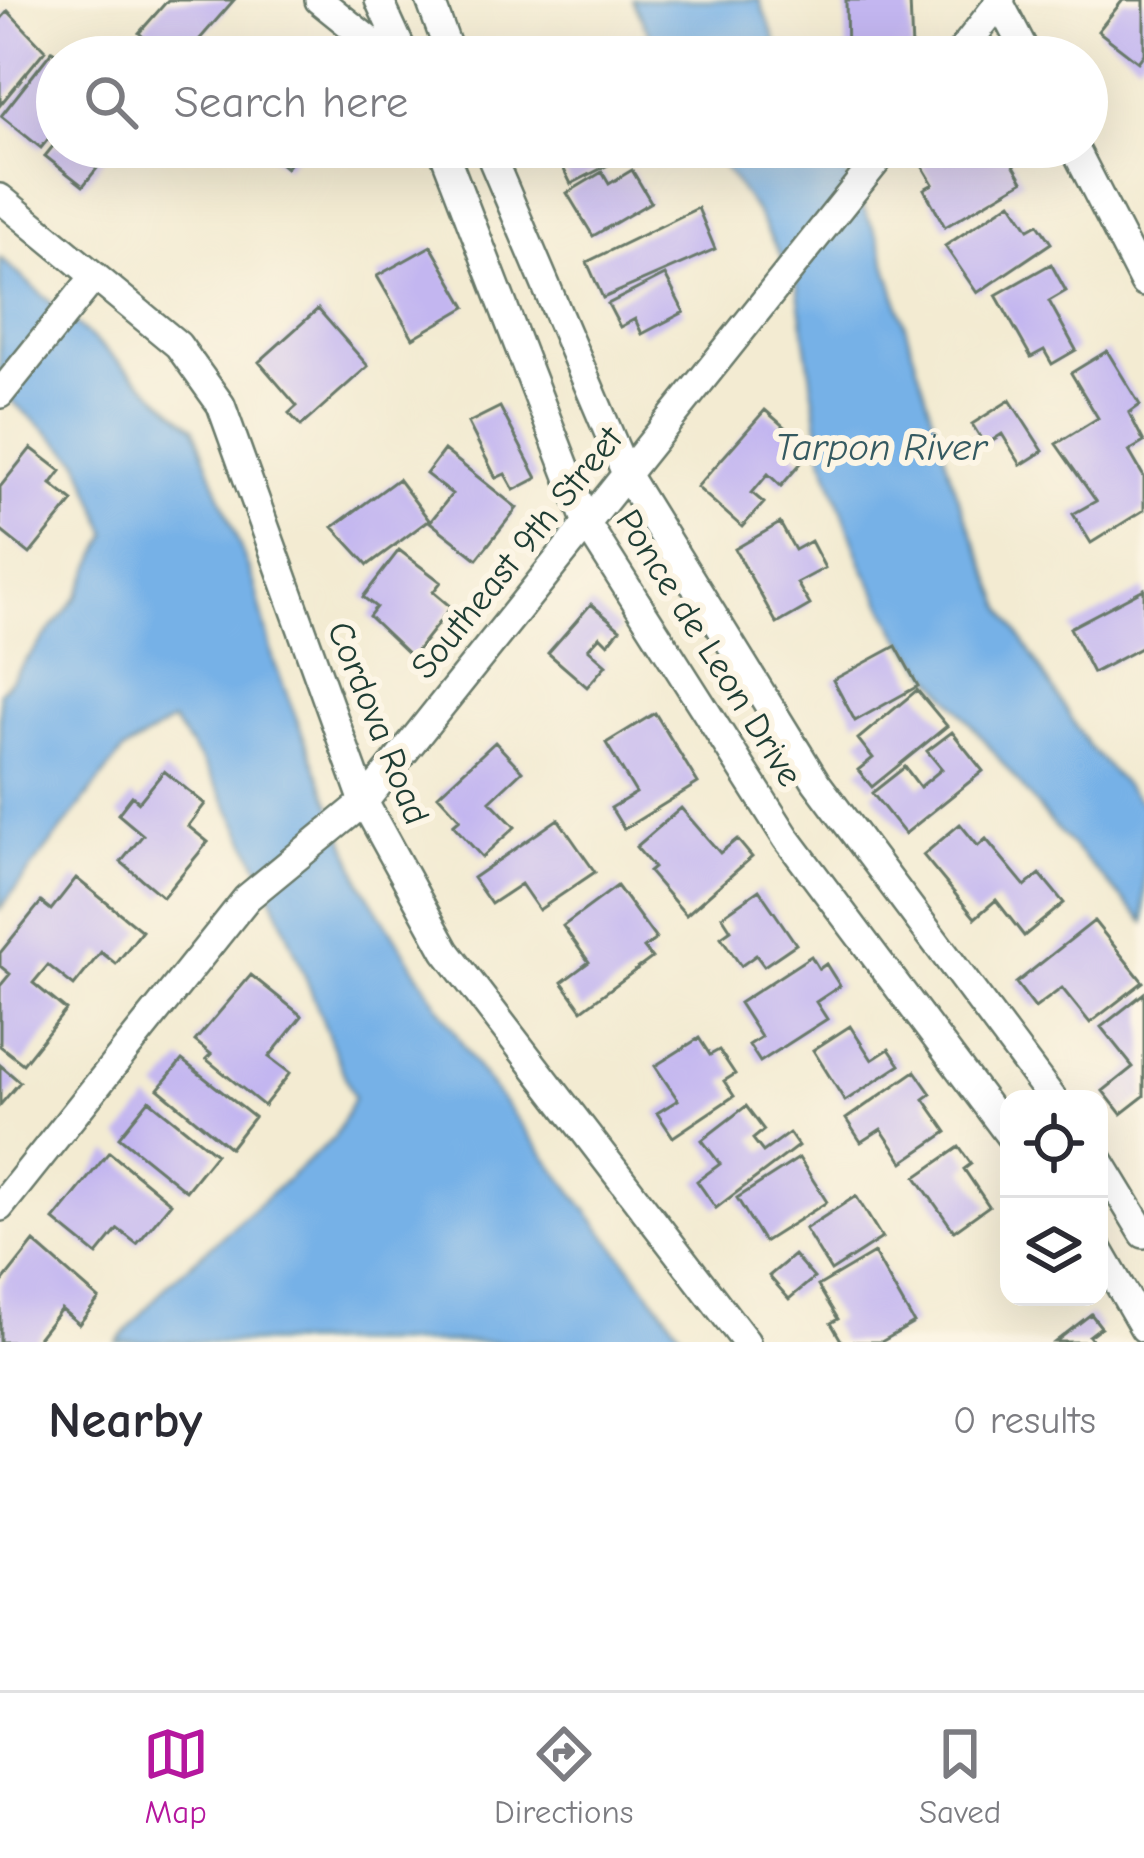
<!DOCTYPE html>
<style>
:root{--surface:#fff;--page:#f2f2f3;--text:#2b2b33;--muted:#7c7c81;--line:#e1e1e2;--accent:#b5179e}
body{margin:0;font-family:"Comic Neue",sans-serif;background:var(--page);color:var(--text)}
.controls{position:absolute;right:36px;bottom:36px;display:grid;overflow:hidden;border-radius:24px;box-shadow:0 12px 48px #0002}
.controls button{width:108px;height:108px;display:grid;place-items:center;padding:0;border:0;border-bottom:3px solid var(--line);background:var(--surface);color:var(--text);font:60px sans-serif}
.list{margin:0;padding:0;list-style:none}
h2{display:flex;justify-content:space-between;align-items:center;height:156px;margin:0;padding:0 48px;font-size:51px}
h2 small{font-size:39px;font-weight:400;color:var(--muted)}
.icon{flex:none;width:66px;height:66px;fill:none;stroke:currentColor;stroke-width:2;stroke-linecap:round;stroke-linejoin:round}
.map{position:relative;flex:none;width:1144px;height:1342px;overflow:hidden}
.search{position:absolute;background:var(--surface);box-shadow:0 12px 48px #0002;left:36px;right:36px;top:36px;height:132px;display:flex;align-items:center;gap:30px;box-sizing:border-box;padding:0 42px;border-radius:66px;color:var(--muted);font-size:45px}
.sheet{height:348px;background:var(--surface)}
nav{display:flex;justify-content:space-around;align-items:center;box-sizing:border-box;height:168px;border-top:3px solid var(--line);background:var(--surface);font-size:33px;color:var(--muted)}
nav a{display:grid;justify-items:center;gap:6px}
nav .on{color:var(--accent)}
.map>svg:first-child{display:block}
</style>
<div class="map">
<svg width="1144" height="1342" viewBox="0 0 1144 1342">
<rect width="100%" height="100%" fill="#fcf5e5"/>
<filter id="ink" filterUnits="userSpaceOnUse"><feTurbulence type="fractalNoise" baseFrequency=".00833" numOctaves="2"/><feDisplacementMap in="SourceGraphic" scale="24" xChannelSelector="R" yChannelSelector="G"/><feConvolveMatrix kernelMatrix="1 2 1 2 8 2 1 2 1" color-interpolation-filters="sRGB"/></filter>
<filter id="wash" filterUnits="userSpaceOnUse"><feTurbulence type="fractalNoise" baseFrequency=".004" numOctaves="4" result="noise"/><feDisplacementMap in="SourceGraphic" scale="48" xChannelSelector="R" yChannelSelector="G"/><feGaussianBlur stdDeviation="2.7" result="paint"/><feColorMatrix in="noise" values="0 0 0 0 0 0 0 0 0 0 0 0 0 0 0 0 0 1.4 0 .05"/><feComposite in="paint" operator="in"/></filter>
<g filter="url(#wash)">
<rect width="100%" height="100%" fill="#f3ebd2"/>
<path fill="#76b1e7" stroke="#4a778e" stroke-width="3" d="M632 0H759L782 57H661Z
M710 147H832L878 237 956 493 1004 610 1088 746 1144 806V922L1051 823 899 635 862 565 823 458 797 285 757 213Z
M0 258 194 428 254 583 274 662 363 886 478 1069 688 1342H117L168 1284 334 1138 354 1098C302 976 256 825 172 721L122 752 0 909V693L77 597 108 534 79 460 0 390Z"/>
<g id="blocks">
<path fill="#c3b6f0" d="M168 0H234L184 57H165L139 33Z
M846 0H910L912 51 847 57Z
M1123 0H1144V54L1138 62 1098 31Z
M8 11 45 50 0 105V20Z
M52 51 57 54V128L41 148 1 116Z
M57 141V147H114L83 186 45 156Z
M275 147H302L286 168 269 154Z
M553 147H643L571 184Z
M938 147H1003L1023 181 945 227 924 189 933 184 918 159Z
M632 170 651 202 593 236 567 193 602 172 609 184Z
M1011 202 1029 229 1038 224 1051 243 977 293 945 246Z
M698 208 715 249 603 298 587 262Z
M431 246 466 307 413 338 377 276Z
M1051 264 1066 291 1049 301 1076 350 1052 364 1044 350 1031 357 996 295Z
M665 275 684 312 642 334 635 319 620 327 608 304Z
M318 309 368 366 301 426 289 413 297 406 259 362Z
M1107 351 1140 405 1129 413 1144 442 1129 451 1144 477V510L1091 543 1073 514 1096 501 1056 444 1098 418 1071 373Z
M1010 400 1043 451 1021 465 1002 434 985 445 972 424Z
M500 407 537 478 514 490 505 474 496 478 468 423Z
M765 410 796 437 786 448 802 462 781 486 768 474 752 493 764 503 742 527 697 487Z
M31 448 61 471 51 484 73 501 30 554 0 530V487Z
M444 450 517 508 477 559 430 522 452 494 426 474Z
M398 479 429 520 368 565 333 527Z
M780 523 795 550 811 541 825 568 797 583 810 605 777 624 735 549Z
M399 550 441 582 433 592 451 607 412 657 369 616 376 607 363 597Z
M1144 589V646L1093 673 1070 628Z
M591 604 620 629 608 644 600 636 588 649 606 665 587 687 548 653Z
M896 646 918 686 855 721 833 680Z
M917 690 947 726 872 787 858 770 873 758 858 739Z
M655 713 698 783 624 829 611 808 636 793 606 743Z
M952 732 983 771 905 834 872 793 905 767 920 787 942 769 927 751Z
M495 742 522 771 490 801 515 827 482 857 453 825 460 819 438 795Z
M164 771 205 804 188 826 208 842 163 897 121 862 143 835 118 814 132 796 139 802Z
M681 808 720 853 737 839 752 857 686 915 649 872 654 868 636 847Z
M558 819 595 872 539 910 521 884 491 904 473 878Z
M960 824 978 846 986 839 1025 886 1040 874 1064 903 1024 936 996 900 975 918 923 855Z
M76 878 142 931 116 964 101 952 74 986 48 965 33 983 66 1010 23 1064 0 1046V986L10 974 0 966V953L41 902 51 910Z
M617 886 656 939 644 948 652 958 582 1010 562 982 589 962 563 926Z
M759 890 796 944 764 966 756 955 741 966 721 937 731 930 722 916Z
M1094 921 1143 982 1090 1023 1062 988 1035 1008 1016 983Z
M811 956 819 969 826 964 840 986 816 1002 827 1019 760 1062 749 1045 761 1037 739 1003Z
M251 975 302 1016 269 1057 290 1073 264 1106 206 1059 211 1054 195 1041Z
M1144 993V1096L1121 1114 1103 1091 1133 1067 1101 1027Z
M850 1026 872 1060 889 1049 900 1065 845 1101 813 1050Z
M699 1038 710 1055 719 1050 735 1074 724 1081 734 1096 673 1137 657 1113 678 1100 655 1066Z
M182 1060 254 1117 230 1148 158 1089Z
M0 1065 20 1082 0 1105Z
M915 1071 931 1094 924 1099 947 1132 903 1162 881 1129 861 1142 846 1119Z
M149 1100 216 1154 186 1191 119 1137Z
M746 1106 764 1130 753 1139 763 1152 789 1133 798 1146 716 1208 697 1181 720 1164 702 1140Z
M959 1147 971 1164 964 1169 989 1206 954 1231 916 1177Z
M109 1152 171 1203 137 1244 118 1229 97 1255 54 1220Z
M799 1158 827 1202 764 1242 737 1198Z
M856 1196 882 1238 831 1271 805 1229Z
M34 1242 99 1299 79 1324 61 1309 35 1342H0V1285Z
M874 1253 914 1323 881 1342H842L831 1323 838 1319 818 1286Z
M794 1255 814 1278 789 1299 769 1276Z
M1091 1314 1101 1327 1089 1336 1094 1342H1055Z"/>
</g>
</g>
<g filter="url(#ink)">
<use href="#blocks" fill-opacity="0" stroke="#697a6b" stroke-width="3"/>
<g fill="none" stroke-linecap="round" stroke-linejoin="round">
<g stroke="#697a6b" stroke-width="32">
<path id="minor" d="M319 0 390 57
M379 0 405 57
M430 0 451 57
M998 0 1028 57
M957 57 1001 0
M442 147 588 526 787 839 1009 1135
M487 147 627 476 816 782 1053 1099
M1074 147 1144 283
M0 198 178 345 221 405 364 802 446 951 746 1342
M0 394 95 276
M1099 1160 1144 1234
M0 1207 247 898 364 802 888 147
M1099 1250 1144 1328"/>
</g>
<use href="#minor" stroke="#fff" stroke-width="27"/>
</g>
</g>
<g text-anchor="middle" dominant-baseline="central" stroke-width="12" stroke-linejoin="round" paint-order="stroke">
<g font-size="36" fill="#1f3d34" stroke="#fcf5e5">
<text transform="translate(517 553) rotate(-51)">Southeast 9th Street</text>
<text transform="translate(709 648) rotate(58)">Ponce de Leon Drive</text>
<text transform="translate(378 723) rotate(68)">Cordova Road</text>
</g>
<g font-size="39" font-style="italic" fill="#355a61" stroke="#fcf5e5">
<text x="881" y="447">Tarpon River</text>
</g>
</g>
</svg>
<div class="controls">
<button><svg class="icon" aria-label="locate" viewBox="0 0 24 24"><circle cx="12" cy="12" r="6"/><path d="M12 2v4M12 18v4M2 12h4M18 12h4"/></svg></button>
<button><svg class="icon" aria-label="layers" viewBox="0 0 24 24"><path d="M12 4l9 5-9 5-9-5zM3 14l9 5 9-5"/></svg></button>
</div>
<div class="search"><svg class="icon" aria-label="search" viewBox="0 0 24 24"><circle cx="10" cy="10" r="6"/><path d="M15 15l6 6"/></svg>Search here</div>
</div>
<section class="sheet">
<h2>Nearby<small>0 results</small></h2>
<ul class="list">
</ul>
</section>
<nav>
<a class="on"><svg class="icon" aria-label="map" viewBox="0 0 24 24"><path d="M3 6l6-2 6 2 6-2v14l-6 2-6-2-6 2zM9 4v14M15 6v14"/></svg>Map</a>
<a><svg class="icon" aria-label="directions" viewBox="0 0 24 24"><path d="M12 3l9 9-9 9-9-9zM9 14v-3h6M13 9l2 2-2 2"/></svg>Directions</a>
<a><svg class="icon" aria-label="saved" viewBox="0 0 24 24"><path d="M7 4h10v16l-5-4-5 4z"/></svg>Saved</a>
</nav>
